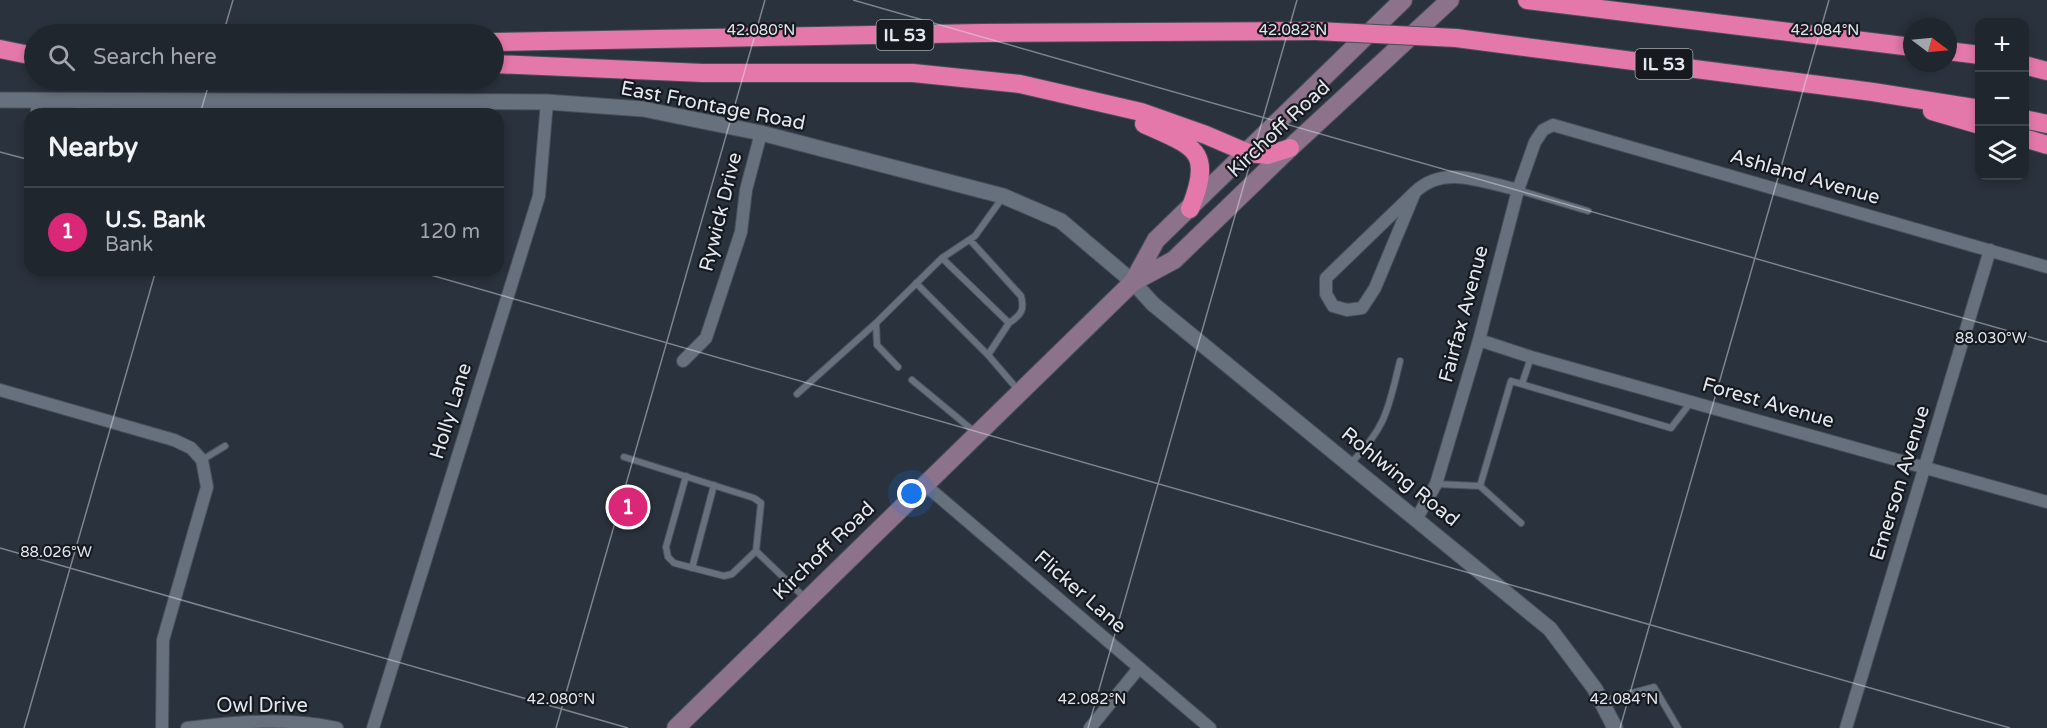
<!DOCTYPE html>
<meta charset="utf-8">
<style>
:root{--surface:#20262e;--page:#2d323a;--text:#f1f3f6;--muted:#a2a5aa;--line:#3d434a;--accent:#db2777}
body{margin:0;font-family:"Varela Round",sans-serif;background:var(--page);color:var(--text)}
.controls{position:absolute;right:18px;top:18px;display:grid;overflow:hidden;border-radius:12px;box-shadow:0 3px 9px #0003}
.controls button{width:54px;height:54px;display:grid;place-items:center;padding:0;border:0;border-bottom:2px solid var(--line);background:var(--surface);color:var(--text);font:30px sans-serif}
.compass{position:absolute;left:1903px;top:18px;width:54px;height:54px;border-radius:50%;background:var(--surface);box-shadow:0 3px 9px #0003;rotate:106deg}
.you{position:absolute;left:912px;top:494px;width:21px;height:21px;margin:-15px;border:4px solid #fff;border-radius:50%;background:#1a73e8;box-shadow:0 0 0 9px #1a73e833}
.badge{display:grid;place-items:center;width:39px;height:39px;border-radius:50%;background:var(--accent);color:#fff;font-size:20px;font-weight:700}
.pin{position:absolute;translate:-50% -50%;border:3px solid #fff;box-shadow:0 2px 6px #0006}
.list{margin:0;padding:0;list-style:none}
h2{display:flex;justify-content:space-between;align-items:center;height:78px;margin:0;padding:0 24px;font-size:26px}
h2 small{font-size:20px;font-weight:400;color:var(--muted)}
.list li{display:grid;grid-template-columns:39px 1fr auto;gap:18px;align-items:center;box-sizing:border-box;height:90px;padding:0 24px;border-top:2px solid var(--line)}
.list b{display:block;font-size:22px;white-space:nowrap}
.list p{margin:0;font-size:20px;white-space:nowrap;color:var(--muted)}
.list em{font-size:20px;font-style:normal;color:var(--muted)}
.icon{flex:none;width:33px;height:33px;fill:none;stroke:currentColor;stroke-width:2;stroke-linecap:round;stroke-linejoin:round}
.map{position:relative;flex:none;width:2047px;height:728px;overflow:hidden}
.search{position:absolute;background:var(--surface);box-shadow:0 3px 9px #0003;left:24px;top:24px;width:480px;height:66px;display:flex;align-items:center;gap:15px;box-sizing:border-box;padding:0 21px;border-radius:33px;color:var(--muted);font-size:22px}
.panel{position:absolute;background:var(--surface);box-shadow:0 3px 9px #0003;left:24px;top:108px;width:480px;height:168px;border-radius:18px}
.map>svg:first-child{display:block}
</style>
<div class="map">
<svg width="2047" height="728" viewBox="0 0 2047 728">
<rect width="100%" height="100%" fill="#2a323d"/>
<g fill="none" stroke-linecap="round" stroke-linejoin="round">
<g stroke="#484f59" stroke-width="8">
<path id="service" d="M1518 190 1588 211
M942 258 1009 323C1021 315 1025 310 1021 296L970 240
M916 283 988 355 1019 391
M988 355 1009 323
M898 367 877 345 876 323 942 258 975 236 1003 197
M912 380 976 433
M1522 384 1531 357
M797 394 876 323
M624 457 754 498 761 503 756 551 806 599
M202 460 225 446
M1351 463C1387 426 1388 409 1400 361
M686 476 666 547 668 557 674 563 724 576 732 574 756 551
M1436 484 1480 486 1511 381 1671 428 1691 402
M1480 486 1521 523
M692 568 714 485
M1602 701 1654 687 1678 728"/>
</g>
<g stroke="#484f59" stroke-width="14">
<path id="minor" d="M37 114V102
M81 114V102
M1415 192 1375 288 1362 308 1347 310 1333 306 1326 294V278L1415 192C1444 164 1483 182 1518 190
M1479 340 1531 357 2047 502
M683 361 706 338 741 232 746 190 761 133
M0 390 174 440 191 448 202 460 207 487 163 640 162 728
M924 484 1210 728
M1417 518 1436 484 1479 340 1518 190 1535 142 1543 130 1553 125 2047 267
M187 728C235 722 289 717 337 728
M373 728 539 196 547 102
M1090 728 1139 668
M1846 728 1990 250"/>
</g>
<g stroke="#484f59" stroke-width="17">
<path id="tertiary" d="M0 100 547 102 643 109 761 133 1003 196 1061 221 1133 282 1153 304 1550 629 1595 689 1615 728"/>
</g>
<g stroke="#484f59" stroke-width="20">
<path id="secondary" d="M1133 282 1174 260 1290 148 1450 0
M676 728 1133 282 1156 240 1403 0"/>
</g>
<g stroke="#484f59" stroke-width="20">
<path id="motorway" d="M1527 0 1912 47
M1456 38 1873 92 1980 109
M494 42 983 33 1316 31
M0 49 34 56
M1948 51 1980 55
M494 64 703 73H913L1020 84 1141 112 1206 135 1248 153 1268 155 1290 148
M2024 65 2047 71
M1932 111 1980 125
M2024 119 2047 124
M1144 124C1194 147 1214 149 1190 209
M2024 138 2047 145"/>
</g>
<use href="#service" stroke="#67707d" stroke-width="6"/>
<use href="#minor" stroke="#67707d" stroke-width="12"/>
<use href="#tertiary" stroke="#67707d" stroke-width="15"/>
<use href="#secondary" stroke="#8c728a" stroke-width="18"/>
<use href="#motorway" stroke="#e478aa" stroke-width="18"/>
<g stroke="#484f59" stroke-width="20" stroke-linecap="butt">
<path id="motorway-bridge" d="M1316 31 1456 38"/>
</g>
<use href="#motorway-bridge" stroke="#e478aa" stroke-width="18"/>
</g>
<path fill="none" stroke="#e3e8f0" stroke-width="1.5" stroke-opacity="0.45" d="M853 0 2047 342M223 34 233 0M200 114 210 80M0 152 30 160M413 270 2010 728M0 548 628 728M24 728 156 270M556 728 765 0M1088 728 1297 0M1620 728 1829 0"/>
<g text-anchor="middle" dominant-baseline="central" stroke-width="4.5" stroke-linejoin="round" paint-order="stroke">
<g fill="#16191e" stroke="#a6aab1" stroke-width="1.5">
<rect x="876.5" y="20" width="57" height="30" rx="4.5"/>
<rect x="1635.5" y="49" width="57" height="30" rx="4.5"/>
</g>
<g font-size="18" font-weight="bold" fill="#e3e8f0">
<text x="905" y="35">IL 53</text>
<text x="1664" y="64">IL 53</text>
</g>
<g font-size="20" fill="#e3e8f0" stroke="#16191e">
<text transform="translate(713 106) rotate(11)">East Frontage Road</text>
<text transform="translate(1279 129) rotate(-43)">Kirchoff Road</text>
<text transform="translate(1805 177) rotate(16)">Ashland Avenue</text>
<text transform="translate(721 212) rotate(-76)">Rywick Drive</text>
<text transform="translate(1464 314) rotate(-75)">Fairfax Avenue</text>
<text transform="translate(1768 403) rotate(16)">Forest Avenue</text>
<text transform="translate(451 411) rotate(-73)">Holly Lane</text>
<text transform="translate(1400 477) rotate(39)">Rohlwing Road</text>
<text transform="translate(1900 483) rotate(-73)">Emerson Avenue</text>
<text transform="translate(824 551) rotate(-44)">Kirchoff Road</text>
<text transform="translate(1080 592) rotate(41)">Flicker Lane</text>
<text x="262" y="706">Owl Drive</text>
</g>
</g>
<g font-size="15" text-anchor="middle" fill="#e3e8f0" stroke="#16191e" stroke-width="4.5" stroke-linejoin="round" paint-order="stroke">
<text x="761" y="35">42.080°N</text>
<text x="1293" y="35">42.082°N</text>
<text x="1825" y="35">42.084°N</text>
<text x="1991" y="343">88.030°W</text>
<text x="56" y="557">88.026°W</text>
<text x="561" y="704">42.080°N</text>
<text x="1092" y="704">42.082°N</text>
<text x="1624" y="704">42.084°N</text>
</g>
</svg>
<div class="controls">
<button>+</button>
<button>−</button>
<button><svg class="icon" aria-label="layers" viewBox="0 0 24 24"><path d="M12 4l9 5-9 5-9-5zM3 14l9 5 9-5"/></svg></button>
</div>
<svg class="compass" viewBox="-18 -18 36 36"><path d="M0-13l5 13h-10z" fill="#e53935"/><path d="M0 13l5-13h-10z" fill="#a2a5aa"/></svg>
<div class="you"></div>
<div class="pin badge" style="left:628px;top:507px">1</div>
<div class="search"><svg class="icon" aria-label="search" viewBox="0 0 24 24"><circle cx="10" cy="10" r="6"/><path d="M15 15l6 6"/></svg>Search here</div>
<section class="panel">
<h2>Nearby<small></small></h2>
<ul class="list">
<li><span class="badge">1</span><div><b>U.S. Bank</b><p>Bank</p></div><em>120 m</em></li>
</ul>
</section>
</div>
